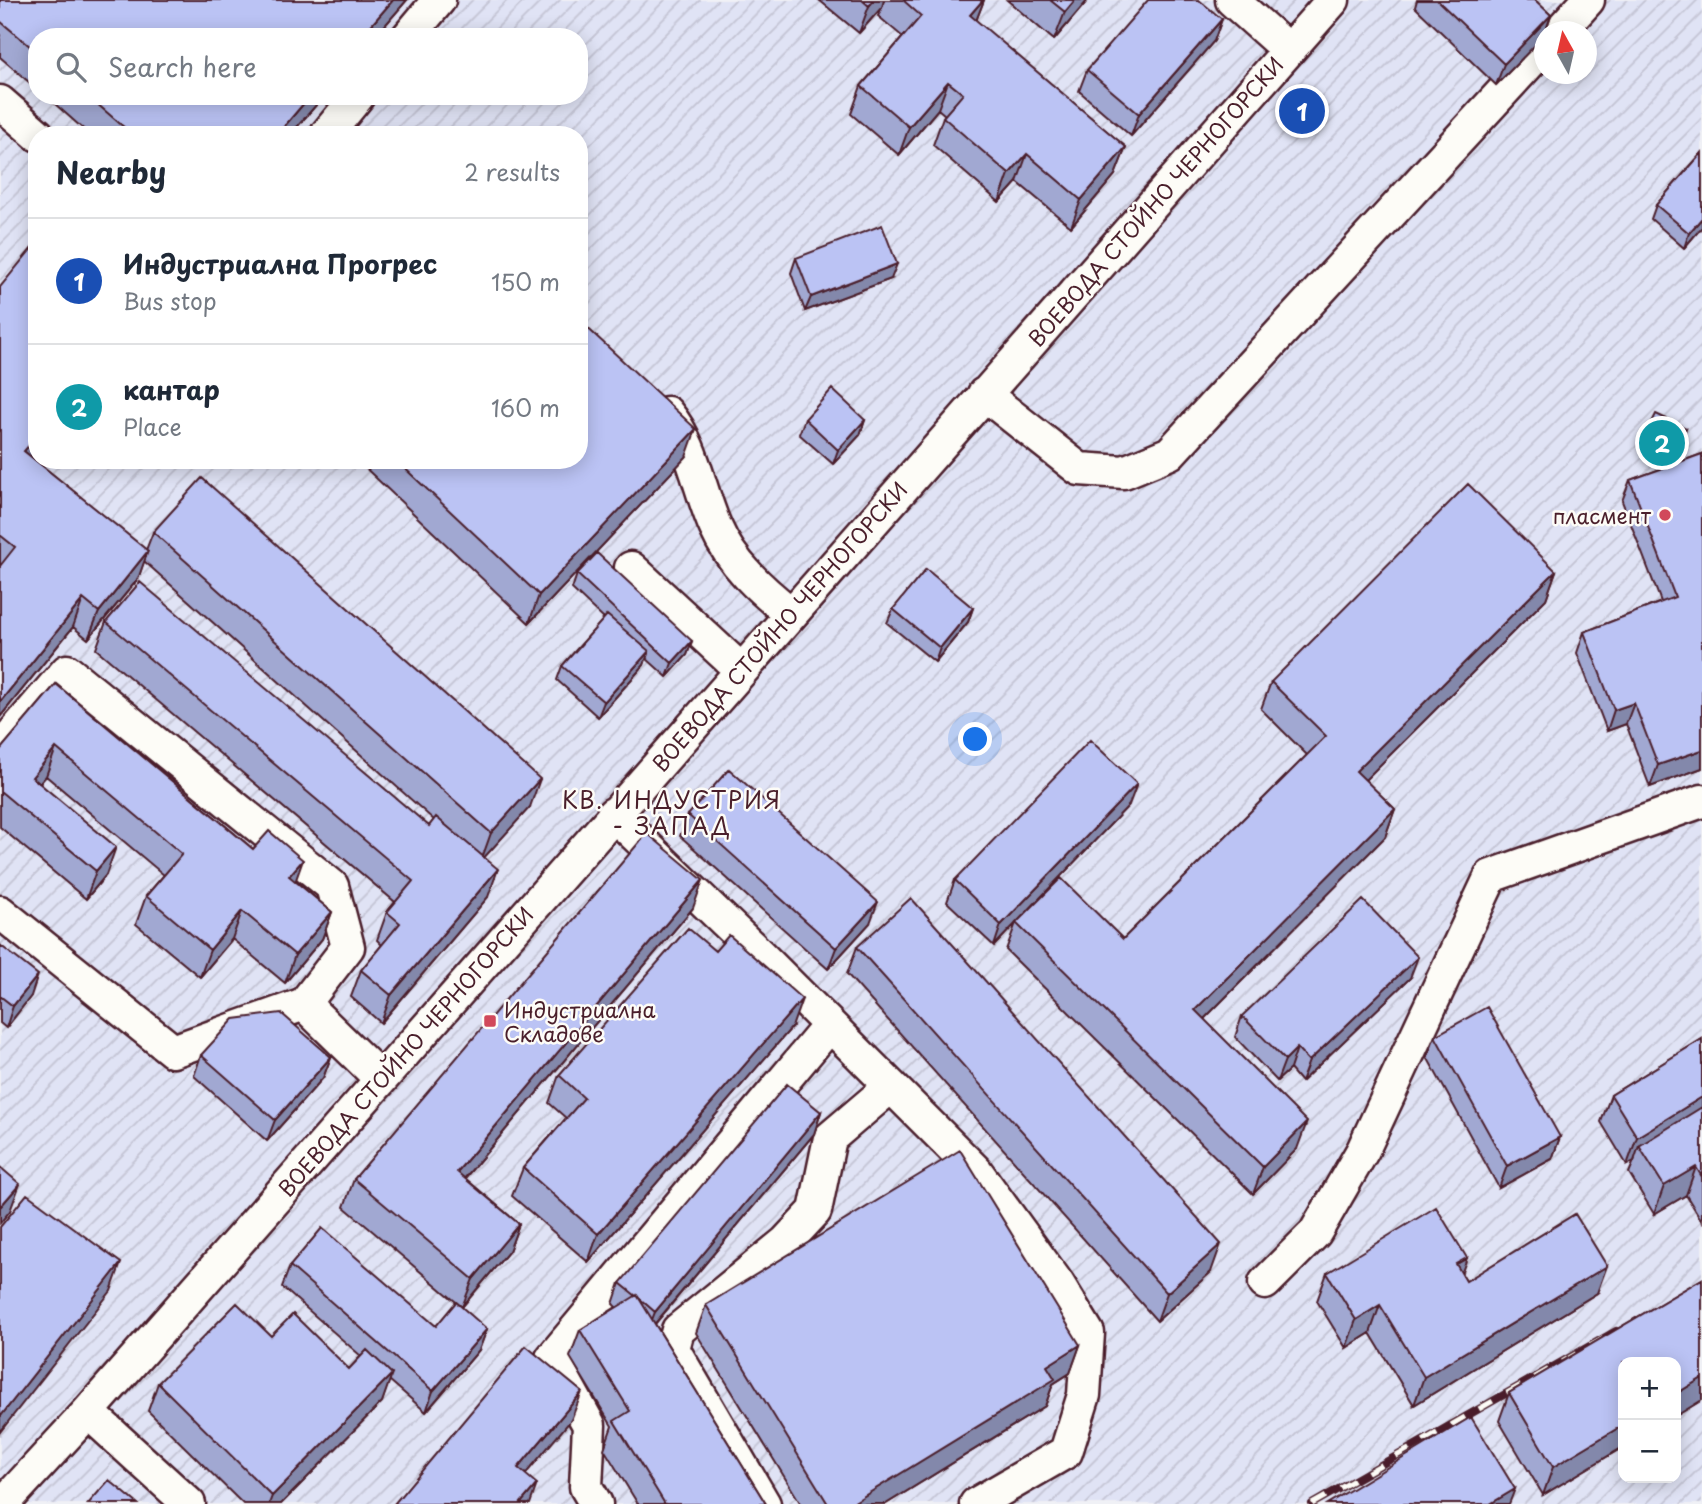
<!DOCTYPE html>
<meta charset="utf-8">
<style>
:root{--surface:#fff;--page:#f2f2f3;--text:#1f2937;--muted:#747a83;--line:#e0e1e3;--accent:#db2777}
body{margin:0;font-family:"Playpen Sans",sans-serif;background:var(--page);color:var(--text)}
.controls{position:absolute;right:21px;bottom:21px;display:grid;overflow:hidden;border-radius:14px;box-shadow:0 4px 18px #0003}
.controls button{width:63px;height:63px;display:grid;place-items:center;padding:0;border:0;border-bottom:2px solid var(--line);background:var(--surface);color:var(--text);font:35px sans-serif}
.compass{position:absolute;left:1534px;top:21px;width:63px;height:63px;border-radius:50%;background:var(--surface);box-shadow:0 4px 18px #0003;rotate:352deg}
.you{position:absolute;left:976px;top:740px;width:24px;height:24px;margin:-18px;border:5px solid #fff;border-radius:50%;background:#1a73e8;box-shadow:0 0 0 10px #1a73e833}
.badge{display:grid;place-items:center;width:46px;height:46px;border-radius:50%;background:var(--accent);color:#fff;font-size:23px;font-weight:700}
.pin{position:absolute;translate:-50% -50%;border:4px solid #fff;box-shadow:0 2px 7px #0006}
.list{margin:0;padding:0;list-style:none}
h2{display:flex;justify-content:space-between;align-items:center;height:91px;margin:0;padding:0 28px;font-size:30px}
h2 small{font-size:23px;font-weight:400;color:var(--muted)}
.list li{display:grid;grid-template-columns:46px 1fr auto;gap:21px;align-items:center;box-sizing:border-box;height:126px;padding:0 28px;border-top:2px solid var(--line)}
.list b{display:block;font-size:26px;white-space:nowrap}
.list p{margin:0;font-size:23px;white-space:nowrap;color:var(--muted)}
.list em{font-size:23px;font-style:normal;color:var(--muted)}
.icon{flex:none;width:38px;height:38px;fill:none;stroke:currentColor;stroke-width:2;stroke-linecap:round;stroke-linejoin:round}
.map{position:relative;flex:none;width:1702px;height:1504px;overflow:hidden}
.search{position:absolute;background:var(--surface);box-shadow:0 4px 18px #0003;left:28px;top:28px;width:560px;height:77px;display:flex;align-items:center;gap:18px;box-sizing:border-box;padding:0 24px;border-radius:28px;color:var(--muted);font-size:26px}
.panel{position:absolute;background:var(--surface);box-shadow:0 4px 18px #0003;left:28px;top:126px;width:560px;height:343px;border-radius:28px}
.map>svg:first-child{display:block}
</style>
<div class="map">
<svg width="1702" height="1504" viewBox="0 0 1702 1504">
<defs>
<pattern id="industrial-furrows" width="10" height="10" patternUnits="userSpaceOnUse" patternTransform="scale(1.75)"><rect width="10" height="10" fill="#e0e3f5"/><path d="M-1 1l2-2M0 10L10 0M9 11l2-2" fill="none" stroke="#c2c2d2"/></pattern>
</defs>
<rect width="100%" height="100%" fill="#f0f1f6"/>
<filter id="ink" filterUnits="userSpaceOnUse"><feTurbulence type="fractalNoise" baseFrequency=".0143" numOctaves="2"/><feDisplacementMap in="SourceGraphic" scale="14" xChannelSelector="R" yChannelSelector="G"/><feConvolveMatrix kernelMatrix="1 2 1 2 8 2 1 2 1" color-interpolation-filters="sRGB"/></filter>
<g filter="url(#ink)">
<path fill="url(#industrial-furrows)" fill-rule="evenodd" d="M0 0H1702V1504H0ZM1544 32H1586V74H1544ZM37 37H579V96H37ZM37 135H579V460H37ZM1623 1362H1676V1478H1623Z"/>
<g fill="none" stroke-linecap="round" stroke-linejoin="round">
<g stroke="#4a1f2b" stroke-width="37">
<path id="minor" d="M1232 0 1288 50
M1559 32 1588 0
M408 37 439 0
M0 102 38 135
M326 135 358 96
M984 394 1079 469 1124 472 1170 453 1544 47
M667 413C694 445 699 491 716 528 731 563 761 590 790 613
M631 568 741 670
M0 749 67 671 332 886 348 947 304 1004 173 1051 0 912
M613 814 760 955 976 1171 1058 1284 1088 1333 1084 1395 1066 1452 976 1504
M304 1004 381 1079
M1265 1283 1315 1233 1363 1150 1491 876 1702 801
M88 1412 189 1504
M3 1504 88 1412 1333 0
M596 1504 586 1487 589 1425 552 1358 830 1025
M764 1504 673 1349 678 1330 786 1242 815 1211 830 1138 891 1086"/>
</g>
<use href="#minor" stroke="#fdfcf7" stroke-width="32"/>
<g stroke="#4a1f2b" stroke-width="8">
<path id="rail" d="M1312 1504 1616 1331"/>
</g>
<use href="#rail" stroke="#fdfcf7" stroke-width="5" stroke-dasharray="16" stroke-linecap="butt"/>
</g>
<path fill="#a1a8d2" stroke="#4a1f2b" stroke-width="2" d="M0 0H407L375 37H37V89L0 57Z
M819 0H984L976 21 1126 147 1115 175 1071 227 1017 182 999 202 933 145 943 117 945 115 938 109 899 155 851 114 861 86 903 37 878 16 882 7 859 33Z
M1007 0H1088L1054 40Z
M1417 0H1535L1551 15 1544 36 1496 85 1415 7Z
M1222 19 1214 41 1131 136 1079 91 1087 70Z
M46 96H324L290 135H90Z
M1702 153V227L1684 248 1651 219 1656 205Z
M796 258 891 279 805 311 791 273Z
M0 287 37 451 31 457 146 550 153 532 530 807 484 857 488 897 381 1023 351 997 361 970 382 945 377 940 387 912 395 902 96 649 106 622 429 826 434 820 144 561 138 579 88 639 73 627 0 717Z
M805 419 865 420 860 435 833 464 799 434Z
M1686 428 1670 464 1640 450 1642 443Z
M1702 454V768L1650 787 1626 724 1607 731 1577 653 1584 632 1661 602 1622 501 1630 480Z
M686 457 529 623 357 460H579Z
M1556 571 1546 599 1365 780 1395 809 1385 837 1204 1019 1297 1149 1253 1194 1006 950 1016 923 994 946 947 902 955 880 1129 805 1018 921 1123 939 1307 755 1261 709 1271 682Z
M577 574 692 641 687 655 667 677 646 658 644 665 598 717 557 680 562 666 604 619 572 589Z
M973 608 968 622 935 662 887 623 893 609Z
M56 684 253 849 296 881 332 912 322 939 285 983 232 939 200 977 136 924 146 896 164 875 46 776 40 783 106 875 86 899 0 827V750Z
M688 815 870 923 828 969 680 836Z
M693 908 465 1178 519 1224 509 1251 462 1307 344 1207 354 1179Z
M0 945 31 996 6 1028 0 1023Z
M857 947 1211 1272 1157 1321 847 974Z
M1410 978 1301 1082 1290 1069 1277 1081 1235 1037 1242 1016Z
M792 1027 588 1262 512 1196 523 1168 566 1118 549 1103 559 1075Z
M1435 1036 1560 1137 1552 1159 1499 1188 1427 1057Z
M1702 1039V1221L1686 1195 1654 1214 1629 1173 1634 1161 1627 1165 1601 1122 1611 1095Z
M201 1055 331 1057 323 1078 267 1141 194 1076Z
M821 1112 814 1134 655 1324 766 1504H638L604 1449 612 1426 570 1357 580 1330 616 1307 613 1304 620 1283Z
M290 1266 436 1326 487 1329 479 1350 426 1412 389 1380 382 1402 281 1504H243L148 1411 158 1383 271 1336 349 1369 361 1356 282 1287Z
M1327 1273 1461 1274 1466 1281 1597 1293 1414 1405 1370 1333 1346 1348 1317 1301Z
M1702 1279V1400L1543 1495 1499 1421 1509 1393Z
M706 1305 1080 1345 1070 1373 1053 1384 1045 1406 886 1504H801L696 1333Z"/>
<path fill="#8388ab" stroke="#4a1f2b" stroke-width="2" d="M393 0H407L375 37H361Z
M874 0H884L882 7 859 33 869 6Z
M983 0H984L974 26 970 15Z
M1075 0H1088L1054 40 1065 12Z
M1551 15 1544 36 1496 85 1504 64Z
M1222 19 1214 41 1131 136 1139 114Z
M948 82 938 109 899 155 909 127Z
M310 96H324L290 135H277Z
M1126 147 1115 175 1071 227 1081 200Z
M1027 154 1017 182 999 202 1009 174Z
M1702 218V227L1684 248 1689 233Z
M897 264 891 279 805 311 811 297Z
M865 420 860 435 833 464 838 450Z
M696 429 686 457 529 623 539 595Z
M37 436V451L14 479 24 451Z
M148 551 138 579 88 639 99 612Z
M1556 571 1546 599 1346 799 1356 771Z
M83 599 73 627 0 717V702Z
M973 608 968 622 935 662 940 648Z
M692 641 687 655 667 677 672 663Z
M649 651 644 665 598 717 604 702Z
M1634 703 1626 724 1607 731 1614 710Z
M56 748 46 776 22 804 32 777Z
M1702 750V768L1650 787 1658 765Z
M540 779 530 807 481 861 491 833Z
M1137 784 1129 805 994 946 1001 925Z
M1395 809 1385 837 1185 1038 1195 1010Z
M116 847 106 875 86 899 96 871Z
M303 860 293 888 289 876Z
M498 869 488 897 381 1023 391 995Z
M703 880 693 908 447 1199 457 1172Z
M878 902 870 923 828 969 836 948Z
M242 911 232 939 200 977 210 950Z
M332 912 322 939 285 983 295 955Z
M1418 957 1410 978 1301 1082 1309 1061Z
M38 975 31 996 6 1028 13 1006Z
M802 999 792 1027 588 1262 598 1234Z
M1297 1048 1290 1069 1277 1081 1285 1060Z
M331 1057 323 1078 267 1141 275 1120Z
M1702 1097V1119L1639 1146 1634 1161 1627 1165 1637 1137Z
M821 1112 814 1134 647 1333 655 1312Z
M1307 1122 1297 1149 1253 1194 1263 1167Z
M1560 1137 1552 1159 1499 1188 1507 1166Z
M1696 1167 1686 1195 1654 1214 1664 1186Z
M20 1184 10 1211 0 1223V1207Z
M519 1224 509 1251 462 1307 473 1279Z
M1221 1244 1211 1272 1157 1321 1167 1293Z
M1467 1258 1457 1286 1456 1264Z
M121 1263 111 1291 0 1432V1417Z
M1607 1266 1597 1293 1414 1405 1424 1377Z
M1380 1305 1370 1333 1346 1348 1356 1320Z
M487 1329 479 1350 426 1412 433 1391Z
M1080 1345 1070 1373 1053 1384 1045 1406 886 1504H851L1047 1366Z
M392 1374 382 1402 281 1504H269L272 1496Z
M1702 1378V1400L1676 1416V1394Z
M582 1392 571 1420 508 1495 518 1468Z
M1623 1425V1447L1543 1495 1553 1467Z
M537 1484 530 1504H520Z
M1515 1489 1509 1504H1490Z"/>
<path fill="#bbc3f4" stroke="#4a1f2b" stroke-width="2" d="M0 0H393L361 37H37V52L0 21Z
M862 0H874L869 6Z
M903 0H983L970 15 1126 147 1081 200 1027 154 1009 174 943 117 963 94 948 82 909 127 861 86 921 16Z
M1050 0H1075L1065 12Z
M1148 0H1199L1222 19 1139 114 1087 70Z
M1437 0H1535L1551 15 1504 64Z
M88 96H310L277 135H133Z
M1702 153V218L1689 233 1656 205Z
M882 225 897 264 811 297 796 258Z
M37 242V436L24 451 148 551 99 612 83 599 0 702V566L15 547 0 535V287Z
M579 320 696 429 539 595 396 460H579Z
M832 389 865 420 838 450 805 419Z
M1656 414 1686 428 1672 457 1642 443Z
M1702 454V750L1658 765 1634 703 1614 710 1584 632 1675 597 1630 480Z
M202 478 540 779 491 833 153 532Z
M1468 484 1556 571 1356 771 1395 809 1195 1010 1307 1122 1263 1167 1016 923 1061 878 1123 939 1326 736 1271 682Z
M597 553 692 641 672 663 577 574Z
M926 569 973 608 940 648 893 609Z
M140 582 429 826 436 817 498 869 391 995 361 970 400 923 387 912 413 881 106 622Z
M607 615 649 651 604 702 562 666Z
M56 684 253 849 269 831 303 860 289 876 332 912 295 955 242 911 210 950 146 896 182 854 56 748 32 777 116 847 96 871 0 791V750Z
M1090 740 1137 784 1001 925 955 880Z
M729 769 878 902 836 948 688 815Z
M647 833 703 880 457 1172 519 1224 473 1279 354 1179Z
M911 898 1221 1244 1167 1293 857 947Z
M1363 900 1418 957 1309 1061 1297 1048 1285 1060 1242 1016Z
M688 928 715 951 729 935 802 999 598 1234 523 1168 584 1098 559 1075Z
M0 945 38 975 13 1006 0 996Z
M1487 1007 1560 1137 1507 1166 1435 1036Z
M281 1013 331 1057 275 1120 201 1055 234 1019Z
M1702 1039V1097L1637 1137 1611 1095Z
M787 1084 821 1112 655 1312 639 1298 637 1295 636 1296 620 1283Z
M1702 1107V1177L1696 1167 1664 1186 1639 1146Z
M960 1150 1080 1345 1047 1366 1055 1379 851 1504H828L706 1305Z
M0 1167 20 1184 0 1207Z
M27 1194 121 1263 0 1417V1227Z
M1436 1207 1467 1258 1456 1264 1466 1281 1575 1214 1607 1266 1424 1377 1380 1305 1356 1320 1327 1273Z
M322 1228 436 1326 456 1302 487 1329 433 1391 290 1266Z
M1702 1279V1378L1676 1394V1362H1623V1425L1553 1467 1509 1393Z
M637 1295 766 1504H665L614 1421 630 1411 580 1330Z
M237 1303 271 1336 293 1314 349 1369 367 1350 392 1374 272 1496 158 1383Z
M526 1346 582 1392 518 1468 537 1484 520 1504H394Z
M1471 1417 1515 1489 1490 1504H1327Z
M109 1480 138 1504H88Z"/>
</g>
<g fill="#d1495b" stroke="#fdfcf7" stroke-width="2.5">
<circle cx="1665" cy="515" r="7"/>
<rect x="483" y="1014" width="14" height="14" rx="3.5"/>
</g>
<g text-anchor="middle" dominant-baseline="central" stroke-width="5" stroke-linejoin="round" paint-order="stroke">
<g font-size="21" fill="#4a1f2b" stroke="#fdfcf7">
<text transform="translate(1155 201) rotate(-49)">ВОЕВОДА СТОЙНО ЧЕРНОГОРСКИ</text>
<text transform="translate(779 626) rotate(-49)">ВОЕВОДА СТОЙНО ЧЕРНОГОРСКИ</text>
<text transform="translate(405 1051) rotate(-49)">ВОЕВОДА СТОЙНО ЧЕРНОГОРСКИ</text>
</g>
<g font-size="21" fill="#4a1f2b" stroke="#fdfcf7" text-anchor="end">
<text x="1651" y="515">пласмент</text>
<text x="504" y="1009" text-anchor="start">Индустриална<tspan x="504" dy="24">Складове</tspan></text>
</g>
<g font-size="23" letter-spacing="2" fill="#4a1f2b" stroke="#fdfcf7">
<text x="672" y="799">КВ. ИНДУСТРИЯ<tspan x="672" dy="26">- ЗАПАД</tspan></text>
</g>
</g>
</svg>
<div class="controls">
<button>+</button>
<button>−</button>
</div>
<svg class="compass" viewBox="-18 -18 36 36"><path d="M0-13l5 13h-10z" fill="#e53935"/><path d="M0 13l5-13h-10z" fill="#747a83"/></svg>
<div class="you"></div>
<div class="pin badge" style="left:1302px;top:111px;background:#1a4fb4">1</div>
<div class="pin badge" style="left:1662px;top:443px;background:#0f9aa8">2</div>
<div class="search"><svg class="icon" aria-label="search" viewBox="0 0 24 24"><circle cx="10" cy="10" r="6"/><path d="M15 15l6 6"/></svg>Search here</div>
<section class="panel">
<h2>Nearby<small>2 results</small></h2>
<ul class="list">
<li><span class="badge" style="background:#1a4fb4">1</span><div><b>Индустриална Прогрес</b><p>Bus stop</p></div><em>150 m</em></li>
<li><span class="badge" style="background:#0f9aa8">2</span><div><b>кантар</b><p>Place</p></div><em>160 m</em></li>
</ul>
</section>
</div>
